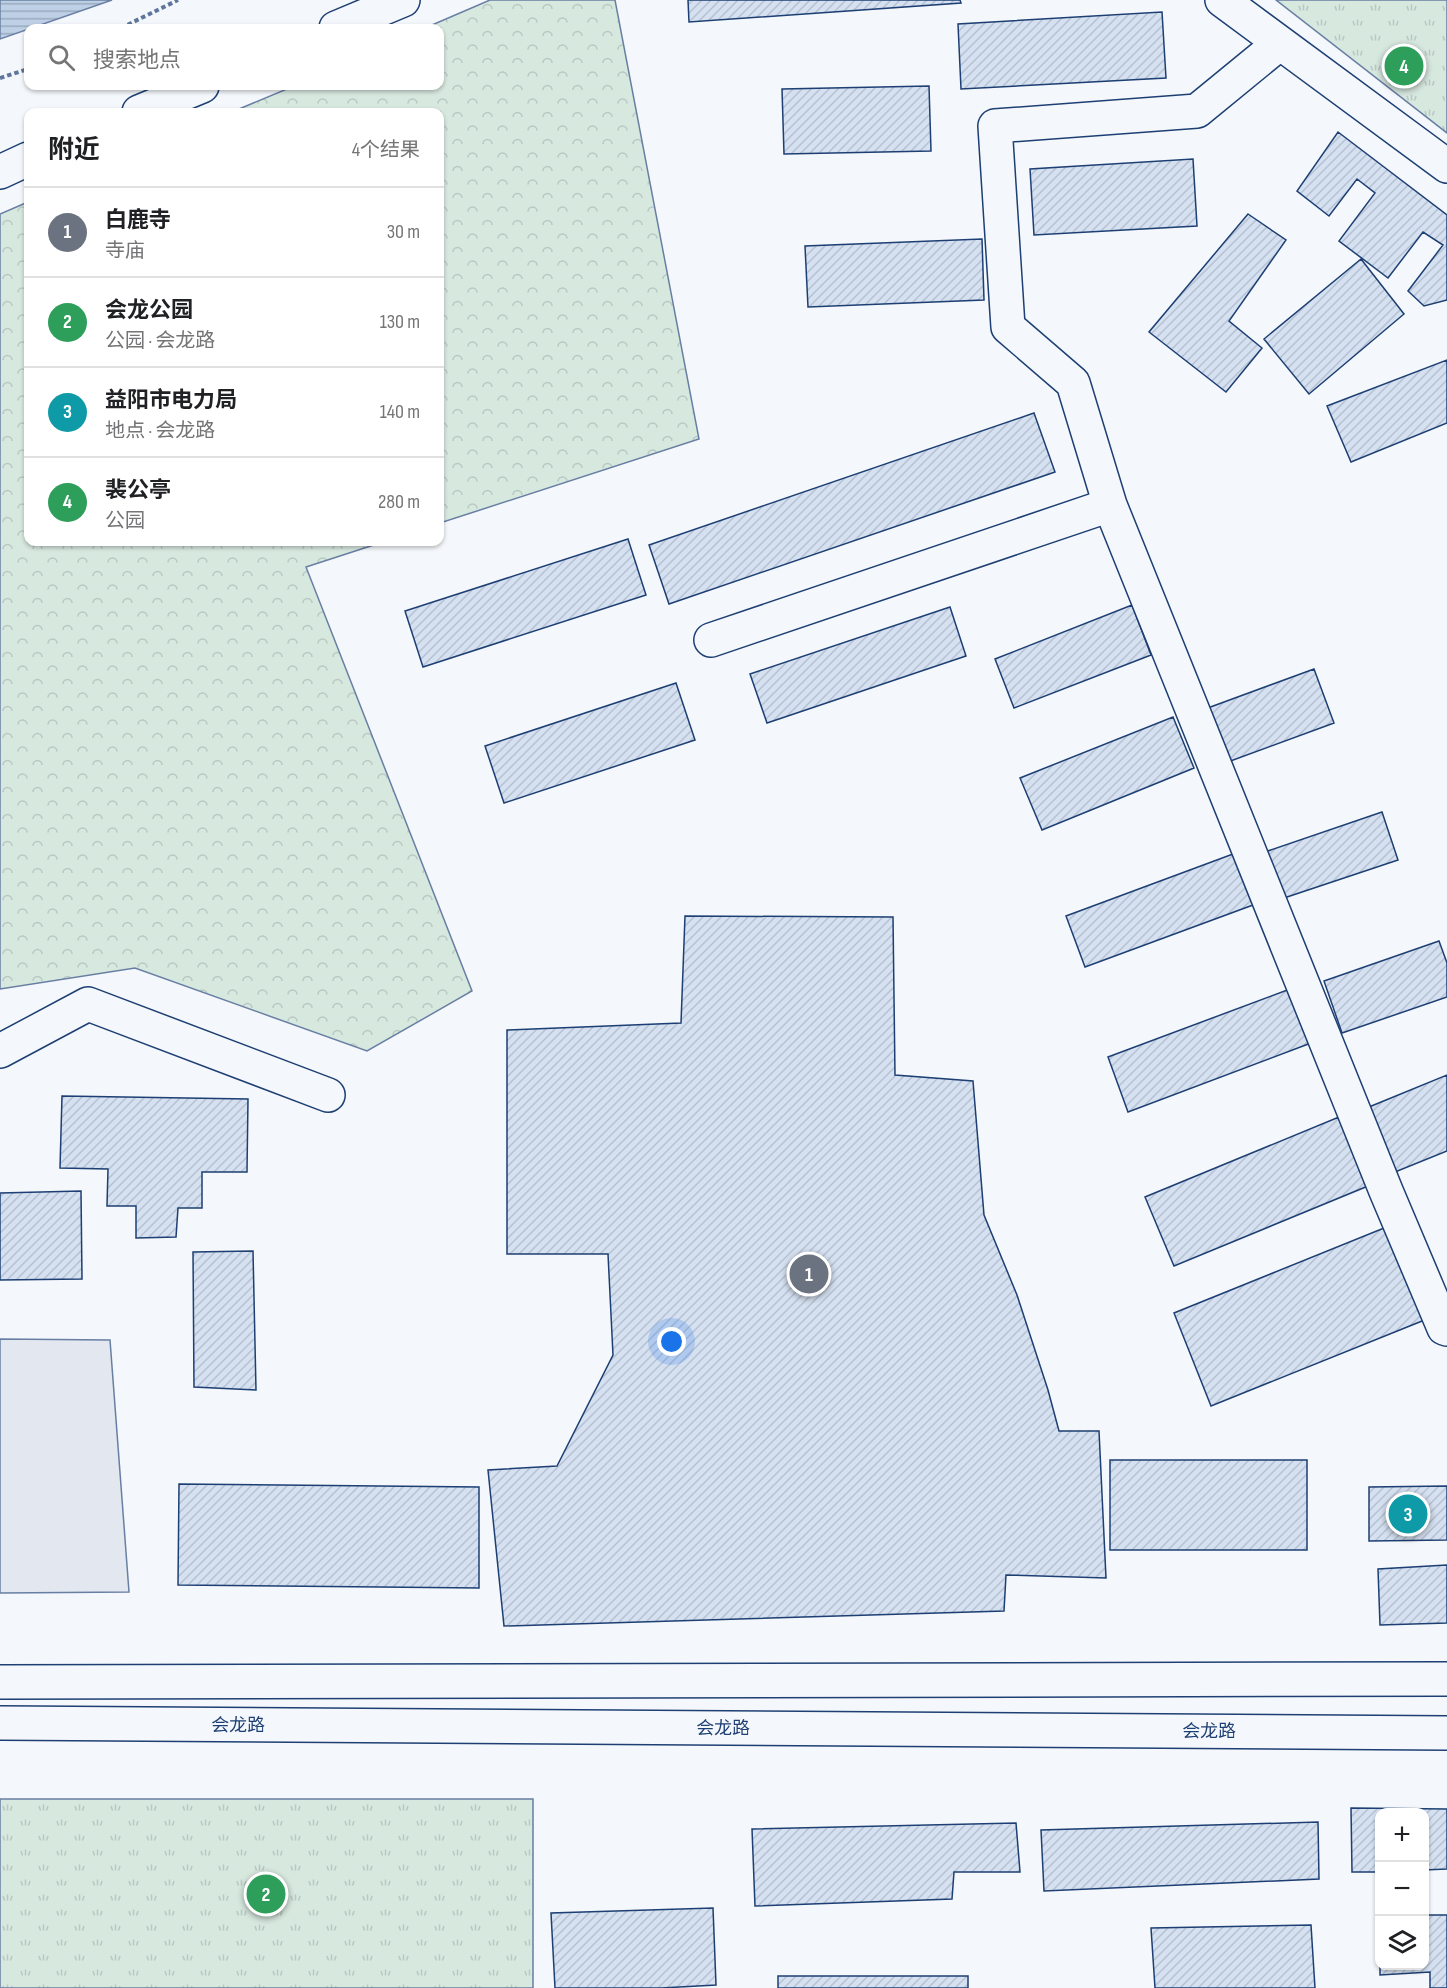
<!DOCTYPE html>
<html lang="zh">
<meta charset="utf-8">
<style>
:root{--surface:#fff;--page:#f2f2f2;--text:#202124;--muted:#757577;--line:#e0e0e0;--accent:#ea580c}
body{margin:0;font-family:"Sofia Sans Condensed","Noto Sans SC",sans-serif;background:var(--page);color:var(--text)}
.controls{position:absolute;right:18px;bottom:18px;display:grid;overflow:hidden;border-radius:12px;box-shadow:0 2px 4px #0004}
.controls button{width:54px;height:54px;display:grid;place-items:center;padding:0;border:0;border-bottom:2px solid var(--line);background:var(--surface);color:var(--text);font:30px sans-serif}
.you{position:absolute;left:672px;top:1342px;width:21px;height:21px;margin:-15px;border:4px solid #fff;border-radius:50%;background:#1a73e8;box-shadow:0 0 0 9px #1a73e833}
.badge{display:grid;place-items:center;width:39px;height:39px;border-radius:50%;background:var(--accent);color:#fff;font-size:20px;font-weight:700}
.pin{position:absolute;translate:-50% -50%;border:3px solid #fff;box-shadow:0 2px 6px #0006}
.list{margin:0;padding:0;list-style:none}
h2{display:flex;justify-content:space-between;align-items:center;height:78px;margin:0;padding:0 24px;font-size:26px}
h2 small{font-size:20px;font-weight:400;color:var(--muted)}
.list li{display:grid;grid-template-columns:39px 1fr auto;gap:18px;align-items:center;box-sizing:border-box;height:90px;padding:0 24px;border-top:2px solid var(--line)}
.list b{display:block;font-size:22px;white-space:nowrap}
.list p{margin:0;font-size:20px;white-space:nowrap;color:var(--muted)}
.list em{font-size:20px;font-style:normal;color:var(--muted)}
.icon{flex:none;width:33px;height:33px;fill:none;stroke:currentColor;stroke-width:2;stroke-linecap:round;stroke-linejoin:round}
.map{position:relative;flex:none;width:1447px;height:1988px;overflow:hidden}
.search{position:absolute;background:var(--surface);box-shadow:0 2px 4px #0004;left:24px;top:24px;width:420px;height:66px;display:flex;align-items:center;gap:15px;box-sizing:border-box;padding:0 21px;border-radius:12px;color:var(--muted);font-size:22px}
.panel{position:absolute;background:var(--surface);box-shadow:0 2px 4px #0004;left:24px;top:108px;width:420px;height:438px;border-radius:12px}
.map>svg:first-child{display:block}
</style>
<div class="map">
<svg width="1447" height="1988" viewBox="0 0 1447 1988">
<defs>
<pattern id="forest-crowns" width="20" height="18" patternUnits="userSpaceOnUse" patternTransform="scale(1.5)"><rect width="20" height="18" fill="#d7e8df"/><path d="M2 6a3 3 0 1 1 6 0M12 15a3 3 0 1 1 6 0" fill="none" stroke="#b8c8c3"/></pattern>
<pattern id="park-tufts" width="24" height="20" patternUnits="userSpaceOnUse" patternTransform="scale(1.5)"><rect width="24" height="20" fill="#d7e8df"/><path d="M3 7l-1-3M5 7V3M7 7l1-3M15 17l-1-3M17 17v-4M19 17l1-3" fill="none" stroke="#b8c8c3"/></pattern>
<pattern id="water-rules" width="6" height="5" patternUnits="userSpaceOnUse" patternTransform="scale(1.5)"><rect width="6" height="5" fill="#bed0e5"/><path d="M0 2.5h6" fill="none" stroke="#9aaabe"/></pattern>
<pattern id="building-hatch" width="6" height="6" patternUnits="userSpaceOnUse" patternTransform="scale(1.5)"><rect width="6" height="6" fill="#d5e0f0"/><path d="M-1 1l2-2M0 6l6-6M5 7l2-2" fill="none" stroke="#b6c1d1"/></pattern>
</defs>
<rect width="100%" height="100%" fill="#f4f7fb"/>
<path fill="url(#forest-crowns)" stroke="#687fa3" stroke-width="1.5" d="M490 0H615L699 439 440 523V112H232L294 86H440V28H425Z
M28 202V542H383L306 567 472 991 367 1051 135 968 0 989V214Z"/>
<path fill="url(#park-tufts)" stroke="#687fa3" stroke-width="1.5" d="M1276 0H1447V133Z
M0 1799H533V1988H0Z"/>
<path fill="#e3e8f0" stroke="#687fa3" stroke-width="1.5" d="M0 1339 110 1340 129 1592 0 1593Z"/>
<path fill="url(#water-rules)" stroke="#687fa3" stroke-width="1.5" d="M0 0H112L0 39Z"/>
<path fill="url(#building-hatch)" stroke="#1d3f73" stroke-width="1.5" d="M688 0H960L961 3 689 22Z
M1162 12 1166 78 961 89 958 24Z
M929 86 931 151 784 154 782 89Z
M1338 132 1447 215V300L1424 306 1408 291 1443 245 1423 232 1388 278 1339 241 1375 193 1357 179 1329 216 1297 191Z
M1193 159 1197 226 1034 235 1030 169Z
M1248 214 1286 240 1229 321 1262 348 1226 392 1149 332Z
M982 239 984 300 808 307 805 246Z
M1361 259 1404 314 1309 394 1264 339Z
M1447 360V423L1351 462 1327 406Z
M1034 413 1055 472 669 604 649 545Z
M628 539 646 595 423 667 405 611Z
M1132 605 1151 655 1014 708 995 659Z
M950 607 966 656 767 723 750 674Z
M1314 669 1334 723 1225 763 1205 709Z
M676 683 695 740 504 803 485 746Z
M1173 717 1194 768 1042 830 1020 778Z
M1382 812 1398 860 1281 899 1265 852Z
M1233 854 1253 905 1085 967 1066 916Z
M685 916 893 917 895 1075 973 1081 984 1215 1017 1295 1048 1390 1059 1431H1099L1106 1578 1006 1575 1004 1611 504 1626 488 1470 557 1466 613 1355 608 1254H507V1030L681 1023Z
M1439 941 1447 963V997L1342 1033 1324 981Z
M1290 989 1311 1043 1128 1112 1108 1057Z
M1447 1075V1151L1395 1172 1369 1107Z
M62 1096 248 1099 247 1172H202V1208H178L176 1237 136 1238V1206H107L108 1169 60 1168Z
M1339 1117 1368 1186 1174 1266 1145 1197Z
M81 1191 82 1279 0 1280V1193Z
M1389 1226 1427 1319 1211 1406 1174 1313Z
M253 1251 256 1390 194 1387 193 1252Z
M1110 1460H1307V1550H1110Z
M179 1484 479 1487V1588L178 1585Z
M1447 1486V1540L1369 1541V1487Z
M1447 1565V1623L1380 1625 1378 1569Z
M1351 1808 1447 1809V1869L1424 1870V1812H1380V1872H1352Z
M1318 1822 1319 1879 1044 1891 1041 1830Z
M1016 1823 1020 1872H954L952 1899 755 1906 752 1829Z
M713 1908 716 1985 661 1988H555L551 1913Z
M1424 1915H1447V1988H1430V1972L1380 1975V1966H1424Z
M1311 1925 1315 1988H1155L1151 1928Z
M778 1976H968V1988H778Z"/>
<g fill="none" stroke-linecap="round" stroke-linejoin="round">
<g stroke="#1d3f73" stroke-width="36">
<path id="minor" d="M1222 0 1447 166
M1110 505 1073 383 1008 327 995 126 1197 111 1280 43
M711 640 1110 505 1386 1191 1444 1328 1447 1329
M0 1051 88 1004 328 1095
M0 1682 1447 1679
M0 1723 1447 1733"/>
</g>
<g stroke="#1d3f73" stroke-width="36">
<path id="major" d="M336 28 403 0
M139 112 202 86
M0 172 28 159"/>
</g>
<path stroke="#5e769c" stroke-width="4" stroke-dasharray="4.5 3" stroke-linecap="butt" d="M121 28 178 0
M0 78 28 69"/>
<use href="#minor" stroke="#f4f7fb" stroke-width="33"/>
<use href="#major" stroke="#f4f7fb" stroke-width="33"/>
</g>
<g text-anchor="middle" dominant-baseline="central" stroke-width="4.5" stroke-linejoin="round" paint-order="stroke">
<g font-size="18" fill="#1d3f73" stroke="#f4f7fb">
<text x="238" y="1725">会龙路</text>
<text x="723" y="1728">会龙路</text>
<text x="1209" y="1731">会龙路</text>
</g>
</g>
</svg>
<div class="controls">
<button>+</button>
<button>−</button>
<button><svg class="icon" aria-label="layers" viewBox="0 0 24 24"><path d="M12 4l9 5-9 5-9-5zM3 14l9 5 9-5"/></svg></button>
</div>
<div class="you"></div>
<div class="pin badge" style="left:809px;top:1274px;background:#6b7280">1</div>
<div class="pin badge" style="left:266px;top:1894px;background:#2e9e5b">2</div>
<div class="pin badge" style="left:1408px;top:1514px;background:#0f9aa8">3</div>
<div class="pin badge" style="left:1404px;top:66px;background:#2e9e5b">4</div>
<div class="search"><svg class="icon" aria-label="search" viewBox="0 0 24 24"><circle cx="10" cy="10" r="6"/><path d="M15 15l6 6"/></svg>搜索地点</div>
<section class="panel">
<h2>附近<small>4个结果</small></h2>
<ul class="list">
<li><span class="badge" style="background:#6b7280">1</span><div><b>白鹿寺</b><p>寺庙</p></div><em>30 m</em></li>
<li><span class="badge" style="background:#2e9e5b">2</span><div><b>会龙公园</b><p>公园 · 会龙路</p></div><em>130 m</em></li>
<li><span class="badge" style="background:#0f9aa8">3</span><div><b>益阳市电力局</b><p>地点 · 会龙路</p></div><em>140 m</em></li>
<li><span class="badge" style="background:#2e9e5b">4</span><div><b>裴公亭</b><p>公园</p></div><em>280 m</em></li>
</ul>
</section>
</div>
